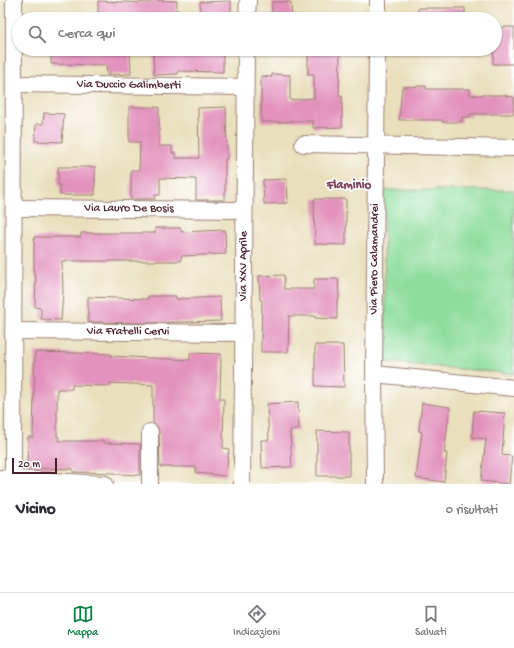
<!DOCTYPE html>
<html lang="it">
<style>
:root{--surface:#fff;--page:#f7f7f7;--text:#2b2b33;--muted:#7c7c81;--line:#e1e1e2;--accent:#0b8043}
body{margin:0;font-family:"Gochi Hand",sans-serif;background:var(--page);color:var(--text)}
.scale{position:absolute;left:12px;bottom:10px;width:45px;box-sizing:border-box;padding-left:4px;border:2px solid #4a1f2b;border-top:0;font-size:11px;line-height:14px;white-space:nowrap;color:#4a1f2b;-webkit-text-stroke:3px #fff;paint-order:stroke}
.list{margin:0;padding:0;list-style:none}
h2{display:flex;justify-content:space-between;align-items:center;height:52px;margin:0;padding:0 16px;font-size:17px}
h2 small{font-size:13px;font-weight:400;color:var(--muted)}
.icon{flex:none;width:22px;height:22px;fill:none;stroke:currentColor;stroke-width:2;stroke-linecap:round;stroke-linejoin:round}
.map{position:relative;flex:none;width:514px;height:484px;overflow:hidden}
.search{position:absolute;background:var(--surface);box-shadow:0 1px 3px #0004;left:12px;right:12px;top:12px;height:44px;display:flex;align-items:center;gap:10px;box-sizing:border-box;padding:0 14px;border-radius:22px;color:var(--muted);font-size:15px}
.sheet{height:108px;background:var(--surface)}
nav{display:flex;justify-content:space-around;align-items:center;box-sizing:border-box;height:56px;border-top:1px solid var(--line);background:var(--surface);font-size:11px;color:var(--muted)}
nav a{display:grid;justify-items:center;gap:2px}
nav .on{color:var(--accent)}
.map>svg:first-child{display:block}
</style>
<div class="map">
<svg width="514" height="484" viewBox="0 0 514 484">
<rect width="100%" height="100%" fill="#fff"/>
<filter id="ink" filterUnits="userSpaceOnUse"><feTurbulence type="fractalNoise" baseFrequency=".025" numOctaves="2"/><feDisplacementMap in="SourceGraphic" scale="8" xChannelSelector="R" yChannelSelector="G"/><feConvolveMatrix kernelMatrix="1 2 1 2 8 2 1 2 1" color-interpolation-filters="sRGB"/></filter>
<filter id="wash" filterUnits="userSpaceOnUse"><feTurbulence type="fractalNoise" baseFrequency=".012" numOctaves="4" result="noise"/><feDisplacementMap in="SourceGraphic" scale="16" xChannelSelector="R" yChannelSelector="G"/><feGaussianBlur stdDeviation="0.9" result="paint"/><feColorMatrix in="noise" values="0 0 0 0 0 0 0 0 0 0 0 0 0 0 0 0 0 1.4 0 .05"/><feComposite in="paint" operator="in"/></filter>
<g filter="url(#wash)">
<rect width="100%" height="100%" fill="#e9dfbc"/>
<path fill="#8edd9c" stroke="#6c7e64" d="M383 190H514V374L386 362Z"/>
<g id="blocks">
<path fill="#e292bc" d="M151 0 177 1 176 19H98V1L150 3Z
M231 1V19H201L200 2Z
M272 2H291L292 19H272Z
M418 8H465V19H418Z
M495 27H514V64H493Z
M51 49H85V52L130 50 131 74 107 75 106 65 51 64Z
M196 49H221V54H223V72L178 71V74L154 75 153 51Z
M308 49H340L339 96H342V127L313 128V121H290V122H261V76L272 77V74L290 75V100L314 98V74H308Z
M426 86V89H470V95H506V96L514 97V114H470V117H462V122H442V120H399L402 87Z
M129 107H159V146H172V153H175V158H199L198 108 226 107 227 159H225V200H196V179L160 178V195H155V199H131V170H139L140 142H129Z
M44 113 64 114 62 142 35 141 36 124H43Z
M58 167H95V195H60V185H58Z
M287 179 288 203 264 204 263 180Z
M314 199H346V245L315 244Z
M155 228H181V232L225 230 226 254 181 256V261H62L63 292 61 320 41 319V308L35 307 36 276H34V237H81V233H155Z
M284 275V289H314V279H338L339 300H337V319L315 318V316H289L288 352H261L262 300H260L259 276Z
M148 296H176V299L220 297 221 321 146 323 88 322V297L148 299Z
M315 345H343L344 387 315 386Z
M35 352 111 354V356L190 360V353L221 354 220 399H224L223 448 229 449 226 476 196 473V467H160L159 432 158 427 153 423V385L110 383V386L72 385V389H57V437H59V441H104V443L140 444V475L116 474V473L73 472V469L27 468 28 437H33Z
M298 402 299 430H290L292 467 262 468 261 440H269L267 404Z
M422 403 450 407 444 453H447L444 482 416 478 422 432 419 431Z
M474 411 505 413 502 455 512 456 509 484 481 481 486 439 472 437Z
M317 431 349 432V476H317Z"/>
</g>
</g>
<g filter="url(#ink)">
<use href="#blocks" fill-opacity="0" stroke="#9a7f74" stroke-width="1"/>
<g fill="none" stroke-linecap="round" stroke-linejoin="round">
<g stroke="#9a7f74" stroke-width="18">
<g id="minor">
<path d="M247 19 248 0"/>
<path d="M378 19V0"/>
<path id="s1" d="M14 84 245 87"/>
<path d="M303 144 514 148"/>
<path id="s2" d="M14 208 244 210"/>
<path id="s3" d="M13 331 243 333"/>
<path d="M374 374 514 388"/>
<path d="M0 478 105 484"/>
<path d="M13 478 14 0"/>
<path d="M150 484V432"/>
<path id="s4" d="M242 484 246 49"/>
<path id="s5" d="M375 484 374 374 377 49"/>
</g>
</g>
<use href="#minor" stroke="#fff" stroke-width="16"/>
</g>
</g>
<g text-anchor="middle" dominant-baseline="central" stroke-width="3.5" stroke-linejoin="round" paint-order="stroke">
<g font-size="12" fill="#4a1f2b" stroke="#fff">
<text stroke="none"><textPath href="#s1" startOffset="115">Via Duccio Galimberti</textPath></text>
<text stroke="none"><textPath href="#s2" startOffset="115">Via Lauro De Bosis</textPath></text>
<text stroke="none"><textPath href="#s5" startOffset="225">Via Piero Calamandrei</textPath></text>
<text stroke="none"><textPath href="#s4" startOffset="218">Via XXV Aprile</textPath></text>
<text stroke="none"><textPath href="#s3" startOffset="115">Via Fratelli Cervi</textPath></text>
</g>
<g font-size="13" font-weight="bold" fill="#7f475e" stroke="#fff">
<text x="349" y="185">Flaminio</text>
</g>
</g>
</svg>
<div class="scale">20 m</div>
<div class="search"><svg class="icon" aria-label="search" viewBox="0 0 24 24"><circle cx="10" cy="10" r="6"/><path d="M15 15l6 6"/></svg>Cerca qui</div>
</div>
<section class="sheet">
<h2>Vicino<small>0 risultati</small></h2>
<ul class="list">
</ul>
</section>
<nav>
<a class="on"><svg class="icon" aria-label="map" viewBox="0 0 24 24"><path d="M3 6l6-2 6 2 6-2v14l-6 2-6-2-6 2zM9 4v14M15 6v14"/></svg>Mappa</a>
<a><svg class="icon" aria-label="directions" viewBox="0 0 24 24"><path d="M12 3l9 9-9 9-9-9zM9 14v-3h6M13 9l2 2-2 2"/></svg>Indicazioni</a>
<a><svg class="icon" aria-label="saved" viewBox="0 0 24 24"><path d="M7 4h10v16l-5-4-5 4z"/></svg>Salvati</a>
</nav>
